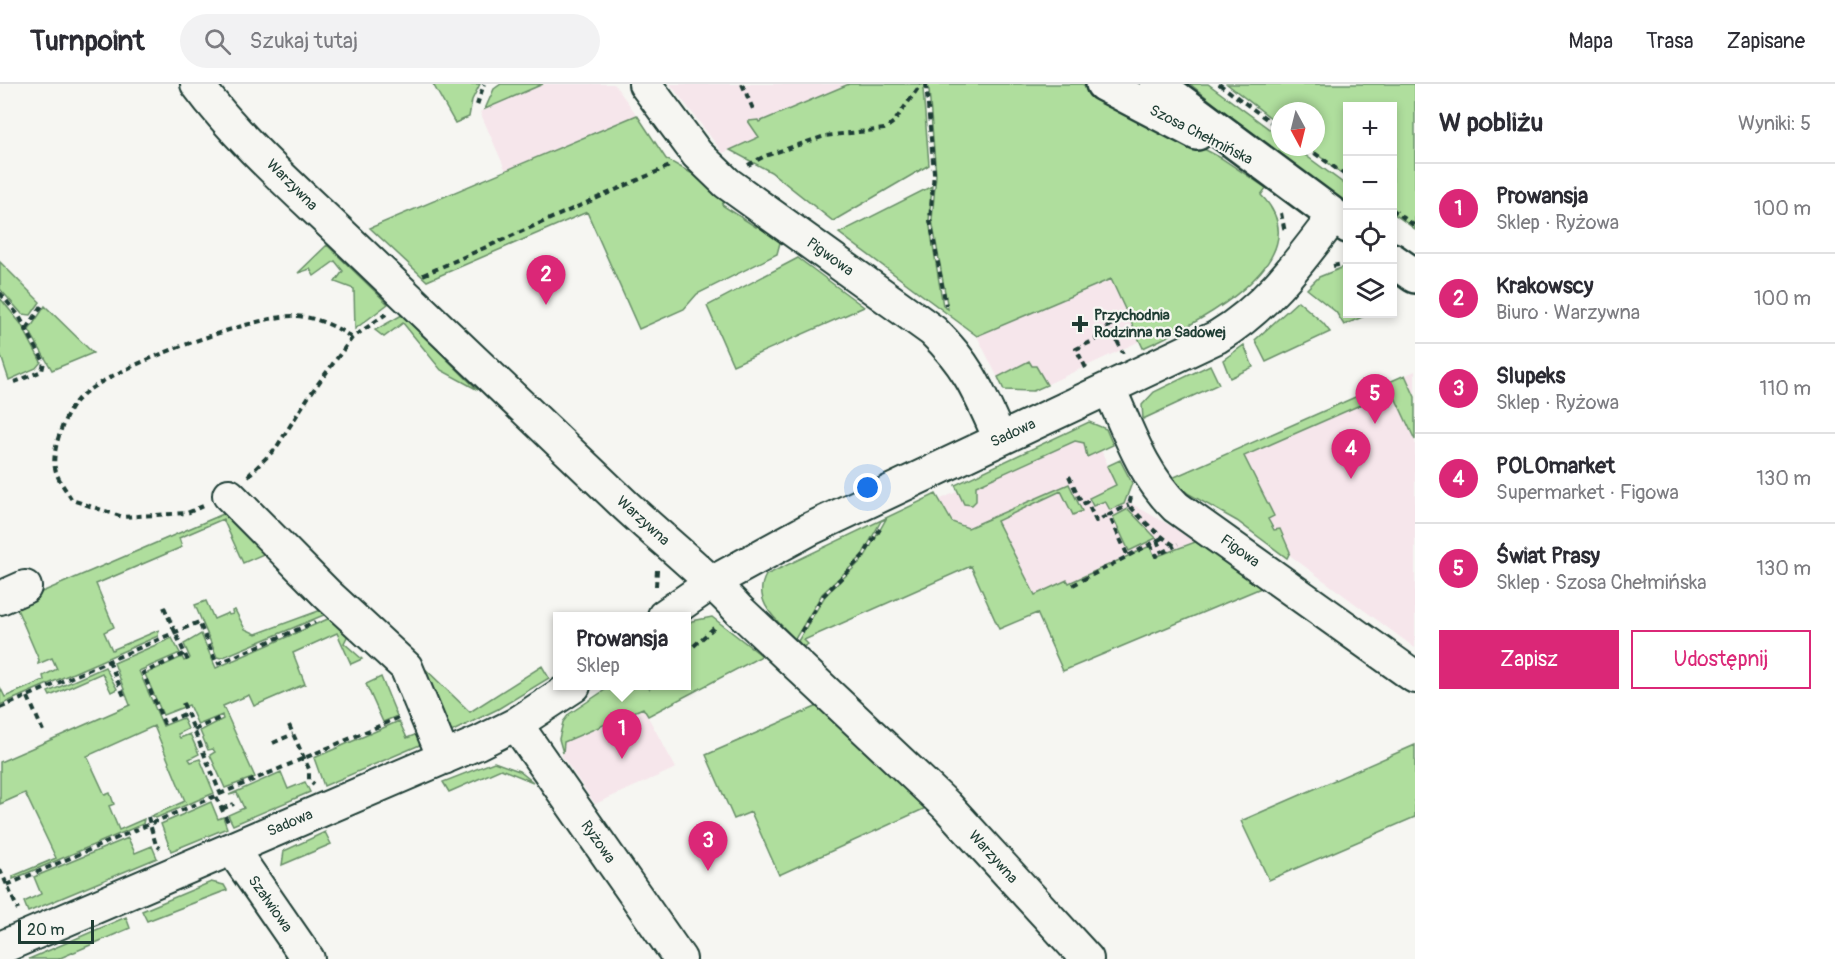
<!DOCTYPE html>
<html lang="pl">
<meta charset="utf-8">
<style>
:root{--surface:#fff;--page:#f2f2f3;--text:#2b2b33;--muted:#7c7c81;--line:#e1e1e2;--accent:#db2777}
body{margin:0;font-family:Pangolin,sans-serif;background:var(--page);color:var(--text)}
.controls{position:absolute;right:18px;top:18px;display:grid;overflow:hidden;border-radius:0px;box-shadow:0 3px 9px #0003}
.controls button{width:54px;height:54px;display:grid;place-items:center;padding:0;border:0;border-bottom:2px solid var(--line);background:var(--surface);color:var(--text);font:30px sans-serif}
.compass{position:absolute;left:1271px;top:18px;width:54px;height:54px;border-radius:50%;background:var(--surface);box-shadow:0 3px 9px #0003;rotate:173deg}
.scale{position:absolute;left:18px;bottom:15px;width:76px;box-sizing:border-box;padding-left:6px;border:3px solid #1f3d34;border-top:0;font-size:16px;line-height:21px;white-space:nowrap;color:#1f3d34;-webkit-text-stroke:4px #f6f6f2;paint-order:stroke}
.you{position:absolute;left:868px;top:404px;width:21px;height:21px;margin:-15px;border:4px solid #fff;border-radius:50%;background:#1a73e8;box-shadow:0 0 0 9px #1a73e833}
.badge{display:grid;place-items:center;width:39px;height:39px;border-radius:50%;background:var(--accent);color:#fff;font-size:20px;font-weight:700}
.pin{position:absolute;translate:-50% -50px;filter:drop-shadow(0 2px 3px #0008)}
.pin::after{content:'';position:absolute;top:32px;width:21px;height:18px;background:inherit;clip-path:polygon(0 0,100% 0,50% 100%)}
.popup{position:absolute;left:553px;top:528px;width:138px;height:78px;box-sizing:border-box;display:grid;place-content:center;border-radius:0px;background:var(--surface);filter:drop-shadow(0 2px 4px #0005);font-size:20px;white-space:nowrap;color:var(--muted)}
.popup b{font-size:22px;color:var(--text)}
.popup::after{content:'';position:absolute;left:50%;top:100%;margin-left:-12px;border:12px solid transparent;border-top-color:var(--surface)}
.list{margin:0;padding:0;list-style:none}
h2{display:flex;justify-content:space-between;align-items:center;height:78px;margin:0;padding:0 24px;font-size:26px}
h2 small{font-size:20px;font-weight:400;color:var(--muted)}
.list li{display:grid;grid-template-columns:39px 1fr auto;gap:18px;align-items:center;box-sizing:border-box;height:90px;padding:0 24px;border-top:2px solid var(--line)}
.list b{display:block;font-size:22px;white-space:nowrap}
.list p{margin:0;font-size:20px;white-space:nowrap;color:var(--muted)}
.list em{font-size:20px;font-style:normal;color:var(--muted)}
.actions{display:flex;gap:12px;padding:18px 24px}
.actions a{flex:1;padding:14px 0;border:2px solid var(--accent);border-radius:0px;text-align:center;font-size:21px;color:var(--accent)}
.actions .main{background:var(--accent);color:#fff}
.icon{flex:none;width:33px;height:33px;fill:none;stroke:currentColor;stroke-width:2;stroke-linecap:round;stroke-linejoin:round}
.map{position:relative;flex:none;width:1415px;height:875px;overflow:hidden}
header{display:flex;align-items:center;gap:36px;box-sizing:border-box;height:84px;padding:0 30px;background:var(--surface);border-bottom:2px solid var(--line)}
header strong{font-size:28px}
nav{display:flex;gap:33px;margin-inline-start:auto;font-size:21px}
.search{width:420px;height:54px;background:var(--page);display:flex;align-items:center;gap:15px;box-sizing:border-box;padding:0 21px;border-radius:33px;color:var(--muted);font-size:22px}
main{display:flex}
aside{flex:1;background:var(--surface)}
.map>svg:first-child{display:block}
</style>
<header>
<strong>Turnpoint</strong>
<div class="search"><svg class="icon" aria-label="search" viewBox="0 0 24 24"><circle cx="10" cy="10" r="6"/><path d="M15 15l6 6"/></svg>Szukaj tutaj</div>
<nav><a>Mapa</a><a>Trasa</a><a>Zapisane</a></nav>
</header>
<main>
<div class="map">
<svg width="1415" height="875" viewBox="0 0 1415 875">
<rect width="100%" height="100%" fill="#f6f6f2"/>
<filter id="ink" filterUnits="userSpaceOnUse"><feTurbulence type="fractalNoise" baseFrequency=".0167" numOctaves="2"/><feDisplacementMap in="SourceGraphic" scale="12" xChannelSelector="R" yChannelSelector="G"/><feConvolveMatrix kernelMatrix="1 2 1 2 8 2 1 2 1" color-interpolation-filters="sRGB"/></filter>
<g filter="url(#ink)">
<path fill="#f6e6eb" d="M543 0H614L637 31 506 87 480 28Z
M670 0H882L723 69Z
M1143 182 1153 251 1033 307 1004 306 977 252Z
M1415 287V564L1246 439 1170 395Z
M1079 350 1097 357 1123 415 1201 459 999 545 972 483 969 484 937 417Z
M643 624 676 684 595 720 562 672 564 658Z"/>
<path fill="#afde9d" stroke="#678e68" stroke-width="1.5" d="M433 0H480L472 16 469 33 455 39Z
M501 0H543L485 25 494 5Z
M849 0H1082L1221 74 1266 104 1261 111C1326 177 1190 243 1143 264L1111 195 977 252 839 149 932 102 929 137 943 222 948 225 932 136 936 91 929 6 923 5 929 81 833 137 771 88 730 66 759 53 748 37 758 36 759 38Z
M1190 0H1208L1280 53V63H1294L1347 102V127Z
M1227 0H1415V145L1393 129 1392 22H1348L1347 94 1308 63H1316V27H1280V41Z
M637 31 666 75 728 110 722 121 756 143 760 130 784 144 777 170 697 210 684 225 639 245 587 128 427 197 370 144Z
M327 161 388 220 355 245 354 205 335 198 343 187 335 177 314 192 310 185 298 189Z
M798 174 864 223 733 281 707 222Z
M0 178 40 218 31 231 22 230 0 205Z
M1341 184H1347L1348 230H1369L1344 241 1336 228 1307 205 1319 193Z
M0 214 21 240 41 278 36 284 9 296 0 269Z
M1298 217 1323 239 1330 248 1266 278 1255 256Z
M45 222 93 269 52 286 29 246Z
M402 231 478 306 441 286 403 239 384 253 375 246Z
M1244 261 1253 283 1230 294 1223 276Z
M1029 277 1032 282H1036L1047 301 1033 307 1004 306 998 293Z
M1210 281 1219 300 1143 335 1142 321 1154 308Z
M1405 291 1415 313V356L1392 307 1244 372 1274 432 1268 435 1274 446 1280 445 1290 468 1287 474 1237 437 1189 410 1170 395Z
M1089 338 1106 345 1113 361 1087 373 1084 359 1075 357 976 402V417L972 421 964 420 955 401Z
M1120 376 1132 399 1124 420 1110 426 1105 417 1093 422 1089 414 1116 401 1107 382Z
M1069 400 1082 427 1073 431 1061 407 997 437 1035 511 1067 496 1069 499 1150 462 1155 473 1198 457 1261 504 1063 587 1037 529 999 545 971 482 804 556 808 560 803 563 798 557 825 512 864 474 886 435 881 437 861 473 822 510 795 555C778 537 751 518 766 491L936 410 952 438 968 444Z
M1128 425 1156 454 1129 467 1113 433Z
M228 428 268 468 243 479 223 435 179 454 182 463 96 500 114 543 104 548 112 566 159 546 158 552 0 621V603L5 613 44 596 43 592 57 585 52 574 38 580 39 576 17 525 0 532V526Z
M206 517 214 535 228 529 229 531 233 530 232 527 235 526 245 545 256 550 321 526 331 528 221 574 217 573 195 521Z
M337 531 351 545 344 559 362 575 351 580 337 549 293 569 305 600 254 622 249 611 223 622 255 693 225 704 210 671 215 668 213 665 208 666 200 647 223 635 222 631 198 641 189 621 163 631 145 590 182 573 184 577 190 574 184 560 201 550 216 584Z
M712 533 761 571 760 573 648 632 643 624 564 658 563 669 559 655 563 638 569 630 611 602H686L687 541 692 537Z
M172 554 180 569 139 587 163 642 183 634 188 645 178 650 180 654 190 650 199 670 189 675 191 678 200 675 214 709 156 734 151 732 185 717 154 642 87 672 105 711 110 709 114 720 109 722 119 746 144 735 143 740 13 795V792L56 774 25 709 0 720V678L130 621 114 579Z
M416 576 470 628 542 582 549 594 498 625 447 650Z
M105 583 117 605 111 608 102 589 50 612 48 608Z
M381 593 397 632 383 638 366 600Z
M818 622 928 723 779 791 751 728 734 735 706 671Z
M399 637 407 654 425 647 429 657 324 702 314 674Z
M1415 661V733L1269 796 1241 737Z
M494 678 519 687 533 698 501 685 449 708 443 698Z
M281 688 288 705 305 698 310 708 233 741 228 731 244 724 237 709 229 711Z
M211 718 218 735 223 733 227 744 171 767 161 740Z
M325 748 331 760 282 781 284 767Z
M128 754 135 769 152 762 157 774 28 828 24 818 41 810 34 793Z
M211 798 224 801 227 806 147 837 142 827Z
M126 833 130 844 58 875H29Z"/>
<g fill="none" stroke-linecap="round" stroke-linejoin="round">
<g stroke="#1f3d34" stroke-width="36">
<path id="minor" d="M197 0C240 58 297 107 349 157 440 244 531 332 622 418 661 455 703 487 739 526L946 721 1087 875
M645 0 697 70 727 99 933 247C970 283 979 309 1000 355
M1109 304C1128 346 1142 390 1176 423L1415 593
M229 411 327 510 406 583 444 674
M0 514 25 503
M664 532 713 498 810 445 1217 253C1267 223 1299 178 1334 132
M516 640 680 875
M232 765 308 875
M0 864 478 659 516 640 574 602"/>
</g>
<g stroke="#1f3d34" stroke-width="38">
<path id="major" d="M1103 0 1197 49
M1157 0 1348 142
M1392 176 1415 192"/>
</g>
<path stroke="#1f3d34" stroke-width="4" stroke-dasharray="6 4.5" stroke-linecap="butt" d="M742 0 753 25 755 24
M926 0 934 88 930 136 946 222
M1219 0 1280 45
M477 21 484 0
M1306 63 1348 93
M748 81 765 72 825 52 884 45 894 38 921 0
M1392 125 1415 142
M1281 129 1285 148
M1333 182 1348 179
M423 191 672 81
M0 209 19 232 44 278 42 287 10 300
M27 245 43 220
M1086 284 1076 265 1097 255 1095 249 1110 242 1123 269
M248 392 276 364 309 312 352 254 386 230
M1069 392 1082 420 1087 418 1096 437 1109 431
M1131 413 1129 421C1143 437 1157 450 1175 462L1178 460
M203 422 187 429 123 433 72 416C67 407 57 395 55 384 51 367 65 329 77 316 103 286 253 232 293 232 313 232 337 242 352 254
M1157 456 1162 469
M1150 460 1156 472 1175 462
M1127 470 1109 431 1129 421
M1073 501 1162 454
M656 502 657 486
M164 523 188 577
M801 548 823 512 863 472 880 445
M686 569 717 541
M184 570 143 589 164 639 187 629
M109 577 124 612
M648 604 650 602
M28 613 43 647
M183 619 221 711
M0 624 199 538 217 580 315 538
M289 641 309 685V696L314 700
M194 646 220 634
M273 659 293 650
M216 713 228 738
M222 725 234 720
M148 733 156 761 160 764
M0 785 18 826
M7 801 398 634"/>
<use href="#minor" stroke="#f6f6f2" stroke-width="32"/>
<use href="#major" stroke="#f6f6f2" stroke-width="33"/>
</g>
</g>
<path fill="#1f3d34" stroke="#f6f6f2" stroke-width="2" d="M1077 231h6v6h6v6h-6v6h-6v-6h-6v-6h6z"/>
<g text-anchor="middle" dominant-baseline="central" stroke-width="4.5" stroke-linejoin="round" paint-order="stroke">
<g font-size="15" fill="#1f3d34" stroke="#f6f6f2">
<text transform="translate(1201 51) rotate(27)">Szosa Chełmińska</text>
<text transform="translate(292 101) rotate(45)">Warzywna</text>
<text transform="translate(830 173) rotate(36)">Pigwowa</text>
<text transform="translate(1013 349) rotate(-25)">Sadowa</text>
<text transform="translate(643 437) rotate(42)">Warzywna</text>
<text transform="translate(1240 467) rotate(36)">Figowa</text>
<text transform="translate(290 739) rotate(-23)">Sadowa</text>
<text transform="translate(598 758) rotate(55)">Ryżowa</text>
<text transform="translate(993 773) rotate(48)">Warzywna</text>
<text transform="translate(270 820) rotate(55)">Szałwiowa</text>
</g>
<g font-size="15" font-weight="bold" fill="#1f3d34" stroke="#f6f6f2" text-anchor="start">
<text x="1094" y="231">Przychodnia<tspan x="1094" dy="17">Rodzinna na Sadowej</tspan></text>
</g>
</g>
</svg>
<div class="controls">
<button>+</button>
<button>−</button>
<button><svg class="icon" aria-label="locate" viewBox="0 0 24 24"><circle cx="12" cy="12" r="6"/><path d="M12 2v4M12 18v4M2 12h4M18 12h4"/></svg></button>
<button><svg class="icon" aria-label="layers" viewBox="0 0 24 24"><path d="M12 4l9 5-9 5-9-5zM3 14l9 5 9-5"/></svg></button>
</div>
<svg class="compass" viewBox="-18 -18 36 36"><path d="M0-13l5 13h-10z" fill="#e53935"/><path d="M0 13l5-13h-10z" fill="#7c7c81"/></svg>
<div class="scale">20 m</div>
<div class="you"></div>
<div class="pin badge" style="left:622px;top:675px">1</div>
<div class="popup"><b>Prowansja</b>Sklep</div>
<div class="pin badge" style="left:546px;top:221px">2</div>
<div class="pin badge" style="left:708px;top:787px">3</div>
<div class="pin badge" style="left:1351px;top:395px">4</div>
<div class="pin badge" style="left:1375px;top:340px">5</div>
</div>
<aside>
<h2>W pobliżu<small>Wyniki: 5</small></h2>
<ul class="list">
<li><span class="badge">1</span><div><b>Prowansja</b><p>Sklep · Ryżowa</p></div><em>100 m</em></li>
<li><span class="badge">2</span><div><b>Krakowscy</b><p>Biuro · Warzywna</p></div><em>100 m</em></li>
<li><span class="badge">3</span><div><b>Slupeks</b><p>Sklep · Ryżowa</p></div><em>110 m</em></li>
<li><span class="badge">4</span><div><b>POLOmarket</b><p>Supermarket · Figowa</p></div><em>130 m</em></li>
<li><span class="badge">5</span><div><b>Świat Prasy</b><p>Sklep · Szosa Chełmińska</p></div><em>130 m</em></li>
</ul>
<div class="actions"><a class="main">Zapisz</a><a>Udostępnij</a></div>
</aside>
</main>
